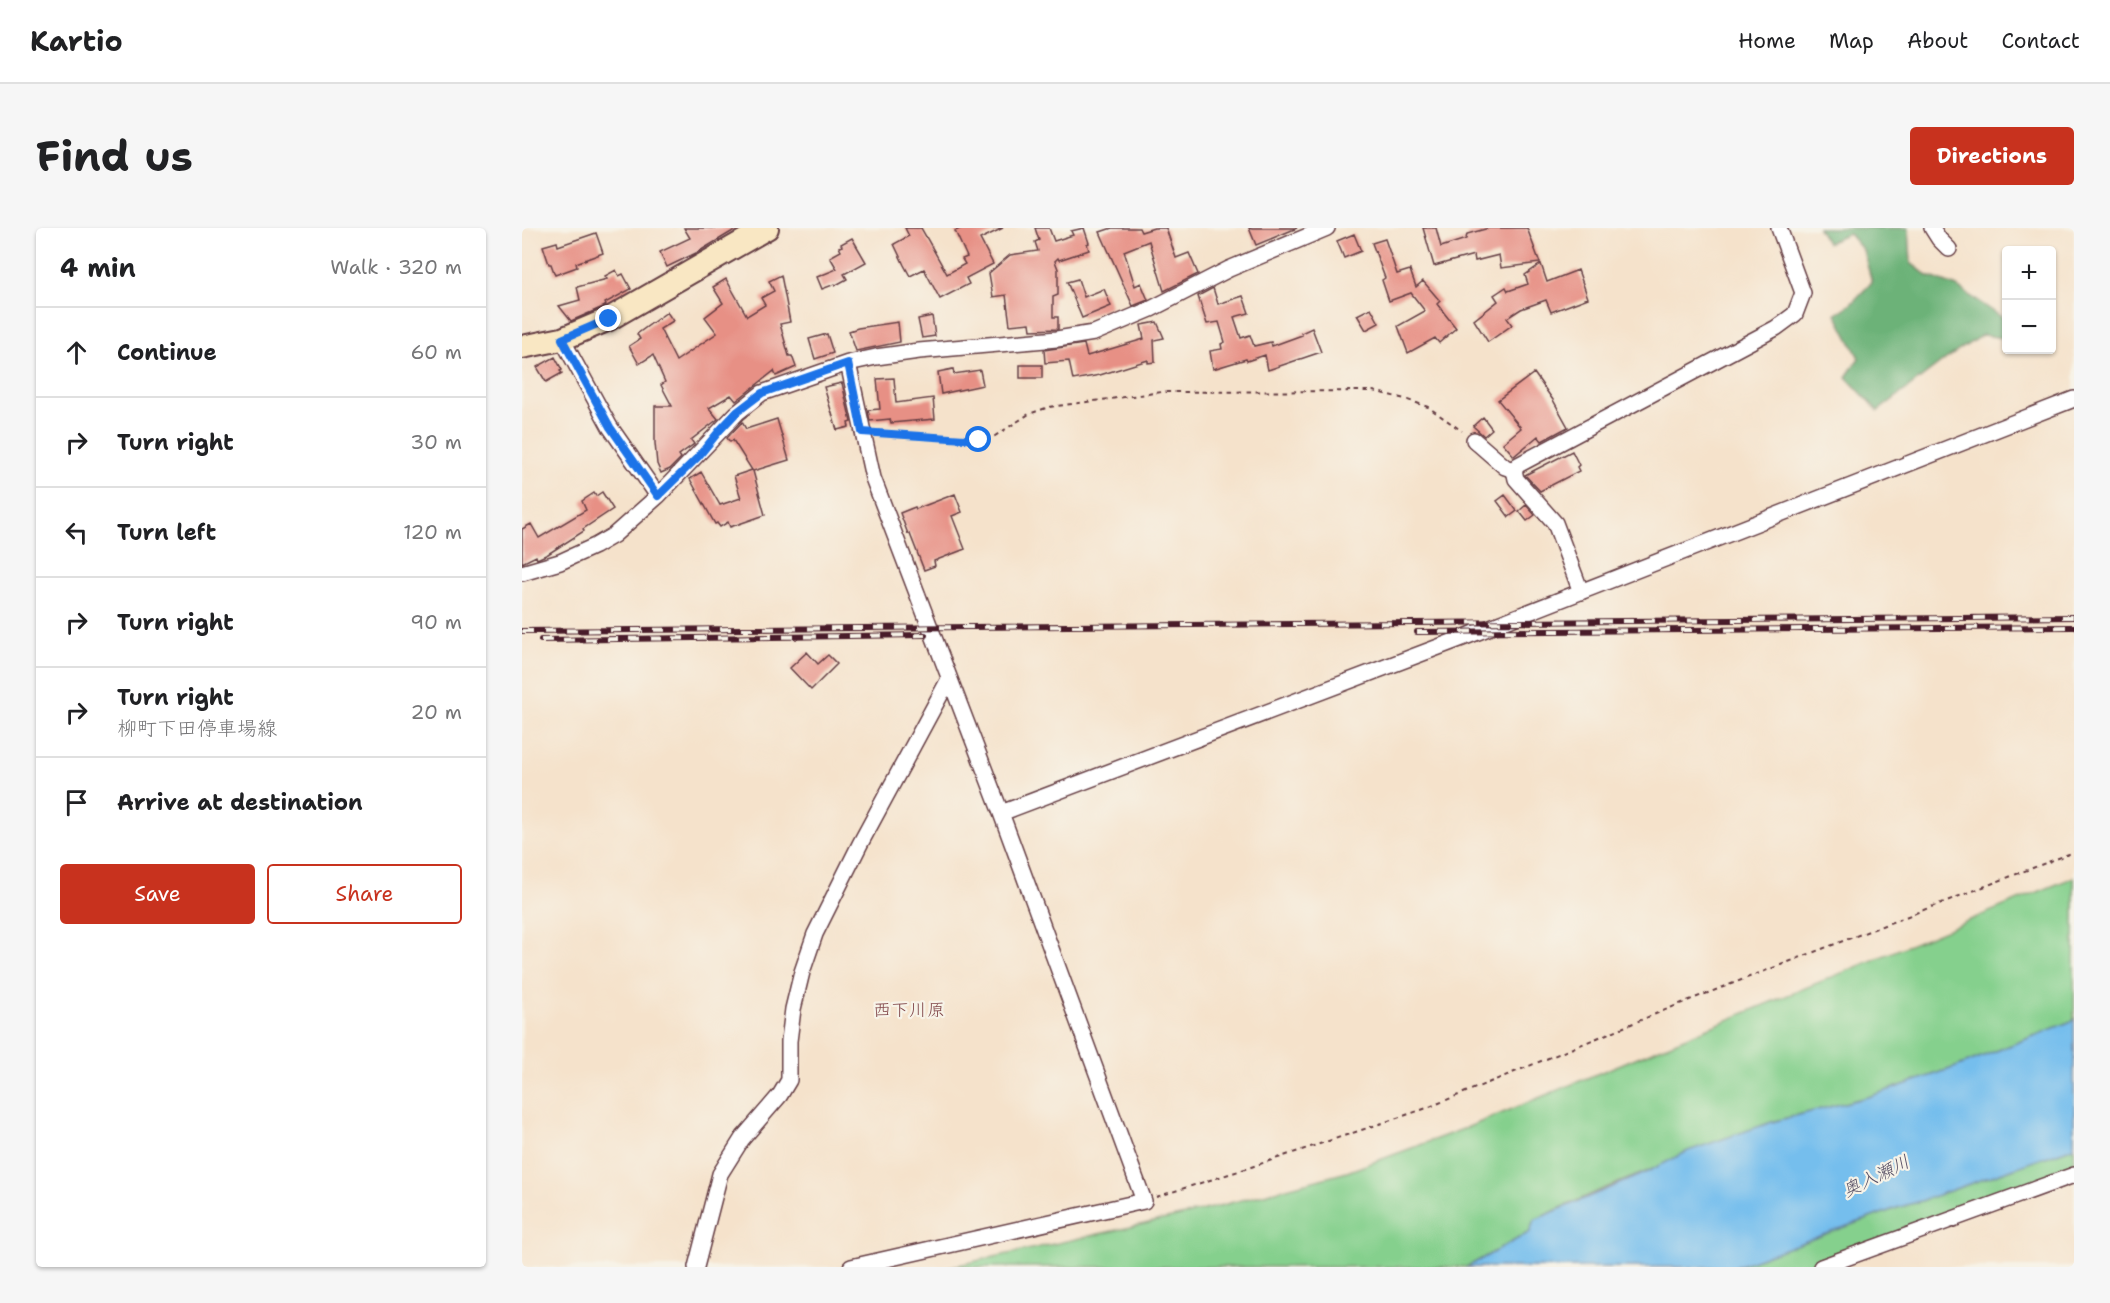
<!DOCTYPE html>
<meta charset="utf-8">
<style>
:root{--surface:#fff;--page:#f6f6f6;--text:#202124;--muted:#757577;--line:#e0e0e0;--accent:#c8321e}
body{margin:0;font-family:"Shantell Sans","Klee One",sans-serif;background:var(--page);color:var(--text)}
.controls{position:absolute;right:18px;top:18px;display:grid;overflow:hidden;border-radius:6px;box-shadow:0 2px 4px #0004}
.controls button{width:54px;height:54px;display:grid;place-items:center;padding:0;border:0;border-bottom:2px solid var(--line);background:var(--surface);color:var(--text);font:30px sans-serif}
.stop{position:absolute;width:18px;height:18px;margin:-14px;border:4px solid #1a73e8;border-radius:50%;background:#fff}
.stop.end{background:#1a73e8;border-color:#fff;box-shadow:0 2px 6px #0008}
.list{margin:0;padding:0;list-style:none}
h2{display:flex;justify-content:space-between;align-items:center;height:78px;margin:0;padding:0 24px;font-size:26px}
h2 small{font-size:20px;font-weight:400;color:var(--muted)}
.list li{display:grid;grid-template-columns:39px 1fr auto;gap:18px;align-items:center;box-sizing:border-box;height:90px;padding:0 24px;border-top:2px solid var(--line)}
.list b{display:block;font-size:22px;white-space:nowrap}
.list p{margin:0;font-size:20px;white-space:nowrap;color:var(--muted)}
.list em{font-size:20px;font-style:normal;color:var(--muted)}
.actions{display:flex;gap:12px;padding:18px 24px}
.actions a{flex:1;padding:14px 0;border:2px solid var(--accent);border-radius:6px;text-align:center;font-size:21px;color:var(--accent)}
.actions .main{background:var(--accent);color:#fff}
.icon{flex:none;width:33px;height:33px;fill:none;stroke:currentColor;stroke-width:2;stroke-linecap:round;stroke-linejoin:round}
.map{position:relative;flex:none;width:1552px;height:1039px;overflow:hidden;border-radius:6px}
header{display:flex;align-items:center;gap:36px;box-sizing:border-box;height:84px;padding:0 30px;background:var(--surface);border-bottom:2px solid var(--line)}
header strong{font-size:28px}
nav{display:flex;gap:33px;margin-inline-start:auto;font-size:21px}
.intro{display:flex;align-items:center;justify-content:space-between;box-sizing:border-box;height:144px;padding:0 36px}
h1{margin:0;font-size:42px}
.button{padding:15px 27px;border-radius:6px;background:var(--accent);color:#fff;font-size:21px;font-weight:700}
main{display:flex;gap:36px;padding:0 36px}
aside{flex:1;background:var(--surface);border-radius:6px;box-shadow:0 2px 4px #0004}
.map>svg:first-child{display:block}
</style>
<header>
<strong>Kartio</strong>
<nav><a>Home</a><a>Map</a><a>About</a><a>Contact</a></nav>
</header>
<div class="intro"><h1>Find us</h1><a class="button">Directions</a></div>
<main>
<aside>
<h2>4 min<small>Walk · 320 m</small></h2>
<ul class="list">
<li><svg class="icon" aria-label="ahead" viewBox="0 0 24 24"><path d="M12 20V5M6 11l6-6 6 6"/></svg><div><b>Continue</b></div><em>60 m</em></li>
<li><svg class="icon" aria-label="right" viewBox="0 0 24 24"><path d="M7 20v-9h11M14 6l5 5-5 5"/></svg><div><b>Turn right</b></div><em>30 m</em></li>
<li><svg class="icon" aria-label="left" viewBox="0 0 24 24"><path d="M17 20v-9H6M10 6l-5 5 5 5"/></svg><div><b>Turn left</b></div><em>120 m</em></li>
<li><svg class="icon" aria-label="right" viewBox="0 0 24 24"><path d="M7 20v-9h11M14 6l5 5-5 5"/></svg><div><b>Turn right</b></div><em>90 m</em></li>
<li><svg class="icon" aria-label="right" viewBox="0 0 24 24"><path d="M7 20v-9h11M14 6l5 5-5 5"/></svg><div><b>Turn right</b><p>柳町下田停車場線</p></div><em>20 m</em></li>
<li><svg class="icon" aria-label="arrive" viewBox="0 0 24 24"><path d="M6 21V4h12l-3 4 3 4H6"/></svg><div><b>Arrive at destination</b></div></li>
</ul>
<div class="actions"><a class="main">Save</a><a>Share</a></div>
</aside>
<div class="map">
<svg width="1552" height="1039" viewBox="0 0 1552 1039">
<rect width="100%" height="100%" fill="#f7f3e8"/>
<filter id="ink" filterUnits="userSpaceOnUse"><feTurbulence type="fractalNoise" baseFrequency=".0167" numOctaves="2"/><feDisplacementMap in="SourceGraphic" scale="12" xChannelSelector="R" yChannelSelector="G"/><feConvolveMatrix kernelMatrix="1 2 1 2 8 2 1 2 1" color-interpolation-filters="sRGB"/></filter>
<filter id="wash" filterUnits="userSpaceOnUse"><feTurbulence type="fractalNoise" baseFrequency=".008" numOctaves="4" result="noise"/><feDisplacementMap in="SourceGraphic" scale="24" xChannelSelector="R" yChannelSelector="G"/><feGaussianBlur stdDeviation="1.35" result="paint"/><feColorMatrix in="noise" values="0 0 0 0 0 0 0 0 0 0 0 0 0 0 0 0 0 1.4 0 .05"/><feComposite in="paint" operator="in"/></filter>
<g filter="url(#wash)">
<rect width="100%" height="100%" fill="#f5e2cb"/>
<path fill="#85d08d" stroke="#68785c" stroke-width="1.5" d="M1552 649V792L1434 839 1349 868 1250 894 1081 961 1012 992 1008 1004 945 1039H427L663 987 825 944 944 900Z
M1552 919V942L1287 1039H1213L1375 980 1399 973Z"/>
<path fill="#6cb278" stroke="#5b6852" stroke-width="1.5" d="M1296 0H1387L1389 35 1406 48 1435 59 1484 92 1482 110 1460 107 1424 131 1356 183 1324 149 1337 130 1314 86 1329 76 1350 54 1341 22 1327 6 1305 15Z"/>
<path fill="#75beed" stroke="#606e8c" stroke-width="1.5" d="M1552 792V919L1399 973 1375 980 1213 1039H945L1008 1004 1012 992 1125 944 1166 923 1250 894 1349 868 1434 839Z"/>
<g id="blocks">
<path fill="#e79085" d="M162 0H216L176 24 145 39 138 24 168 10Z
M383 0H399L425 46 443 36 440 31 445 29 433 3 440 0H481L458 11 471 36 444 50 447 56 418 71 402 41 388 48 382 37 372 16 387 8Z
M513 0H527L532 13 551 7 549 3 562 0 567 15 565 16 567 22 537 32 536 30 533 33 536 41V67L531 69V89H536V101L509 102 508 95 488 97 484 67 471 69 467 45 488 27 516 23 513 14 517 12Z
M590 0H617L619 4 632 0H644L654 30 667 25 676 46 642 63 627 13 602 23 613 58 619 55 626 72 611 78 578 4Z
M727 0H775L734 17Z
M901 0H914L919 19 944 11 945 6 967 0H1005L1018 35 979 40 977 27 953 33 952 27 912 38Z
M74 5 81 25 54 35 55 39 33 47 29 36H27L21 18 35 14 36 18Z
M832 6 839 23 822 30 815 13Z
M330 10 344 34 322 46 325 51 314 57 313 56 300 61 295 49 315 41 308 29 319 23 317 19 320 18 319 16Z
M863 11 875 46 888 42 894 59 901 53 918 73 915 76 934 100 917 115 913 110 886 125 876 98 903 83 889 65 867 73 860 52 863 50 850 15Z
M1019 36 1025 54 1056 42 1066 70 1029 84 1024 72 999 81 985 90 990 97 966 114 952 92 976 73 972 67 984 59 986 63 1006 56 1003 47Z
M94 42 97 48 101 46 109 61 83 75 84 77 81 79 49 93 37 78 58 72 55 59 85 51 83 48Z
M259 47 268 94 258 96 267 128H270L274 139 254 148 252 143 214 173 209 167 187 180 196 191 169 212 172 216 157 227 159 230 148 241 139 245 135 236 133 215V178H150L139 157 143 154 131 127 117 136 107 118 118 111 115 106 145 84 151 93 138 101 154 133 195 105 183 89 201 75 191 59 204 51 225 88 243 77 239 70 252 63 247 53Z
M556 51 562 69 582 61 589 78 560 90 545 54Z
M691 60 696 76 721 68 727 85 712 89 719 110 728 107 732 118 749 114 750 118 780 107 779 105 790 100 799 124 746 142 743 127 725 133 724 131 691 141 688 123 700 121 699 116 703 114 697 94 685 96 676 68Z
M849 80 857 95 844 102 835 87Z
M410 88 413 108 400 110 396 91Z
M376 94 378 114 334 123 327 103 336 100Z
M635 94 642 110 632 112 633 134 626 135V132L578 147 551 152 547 133 523 135 522 122 562 116 565 128 622 111 619 97Z
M305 106 311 125 293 131 287 111Z
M33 129 40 142 38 143 40 145 24 154 15 139Z
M498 137H520V150H498Z
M431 141 432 146 458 142 461 157 419 166 416 144Z
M1012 145 1031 172 1046 199 1020 213 1016 208 992 228 981 215 999 200 976 172Z
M372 150 374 175 411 170 413 191 369 195 368 191 348 193 346 182 358 181 355 151Z
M320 155 329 194 326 195 327 199 315 202 302 159Z
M961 189 970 201 962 208 951 198Z
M255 191 267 232 231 243 243 287 208 299 206 294 198 299 195 295 193 296 168 251 179 244 198 277 219 270 212 248 230 242 211 212 208 214 205 210 220 194 224 201Z
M1050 223 1057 237 1055 239 1057 243 1018 263 1003 247Z
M80 264 91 281 61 301 62 303 26 326 15 331 14 328 0 335V301L9 296 17 310 64 282 60 273 72 265 74 268Z
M433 266 440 284 430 288 443 321 412 333 413 338 402 342 388 306H386L378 285 393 279 394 281Z
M983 267 995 283 987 289 975 273Z
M1004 277 1013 287 1005 293 997 283Z
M285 424 296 436 306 427 315 436 289 462 268 440Z"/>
</g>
</g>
<g filter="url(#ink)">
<use href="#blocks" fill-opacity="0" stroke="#643c43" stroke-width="1.5"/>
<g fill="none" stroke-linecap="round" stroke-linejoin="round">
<g stroke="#643c43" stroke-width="18">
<path id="minor" d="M1410 0 1417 11 1427 21
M40 111 88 199 136 268
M326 135 351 250 479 585 622 973 329 1039
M952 212 983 239 992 242
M992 242 996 237 1254 100 1273 86 1281 65 1257 0
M992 242 994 251 1033 295 1059 364
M0 345 38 334 73 318 92 307 136 268 215 185 240 165 326 135 354 129 397 123 535 111 572 105 629 81 707 41 805 0
M479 585 943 409 1552 171
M174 1039 198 946 220 911 258 867 267 852V813L271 781 280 744 293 706 338 616 427 451
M1299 1039 1552 947"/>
</g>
<g stroke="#643c43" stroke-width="26">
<path id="secondary" d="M0 119 40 111 87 91 245 0"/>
</g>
<path stroke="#643c43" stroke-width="2" stroke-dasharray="4.5 4.5" stroke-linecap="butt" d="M356 205 457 212 473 208 507 186 527 179 640 164 851 163 883 171 906 179 940 203
M634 969 723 941 905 880 1165 773 1552 624"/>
<use href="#minor" stroke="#fff" stroke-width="15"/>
<use href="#secondary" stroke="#f9e7c3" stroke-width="22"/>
<g stroke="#4a1f2b" stroke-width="6">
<path id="rail" d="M0 403 1552 389
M895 404 1552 399
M19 412 403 407"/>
</g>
<use href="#rail" stroke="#f7f3e8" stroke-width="4" stroke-dasharray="11" stroke-linecap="butt"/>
</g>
</g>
<g fill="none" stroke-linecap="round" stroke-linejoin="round" filter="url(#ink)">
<path stroke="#1a73e8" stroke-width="8" d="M87 91 40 111 88 199 136 268 176 229 198 202 215 184 240 165 326 135 340 204 457 212"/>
</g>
<g text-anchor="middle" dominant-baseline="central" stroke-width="4.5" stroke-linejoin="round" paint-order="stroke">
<g font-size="18" fill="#81474a" stroke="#f7f3e8">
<text x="387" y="782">西下川原</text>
</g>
<g font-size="18" font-style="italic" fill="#574f65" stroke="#f7f3e8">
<text transform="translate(1354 948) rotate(-26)">奥入瀬川</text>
</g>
</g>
</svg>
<div class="controls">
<button>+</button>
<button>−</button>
</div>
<div class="stop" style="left:457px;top:212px"></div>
<div class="stop end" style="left:87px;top:91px"></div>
</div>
</main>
